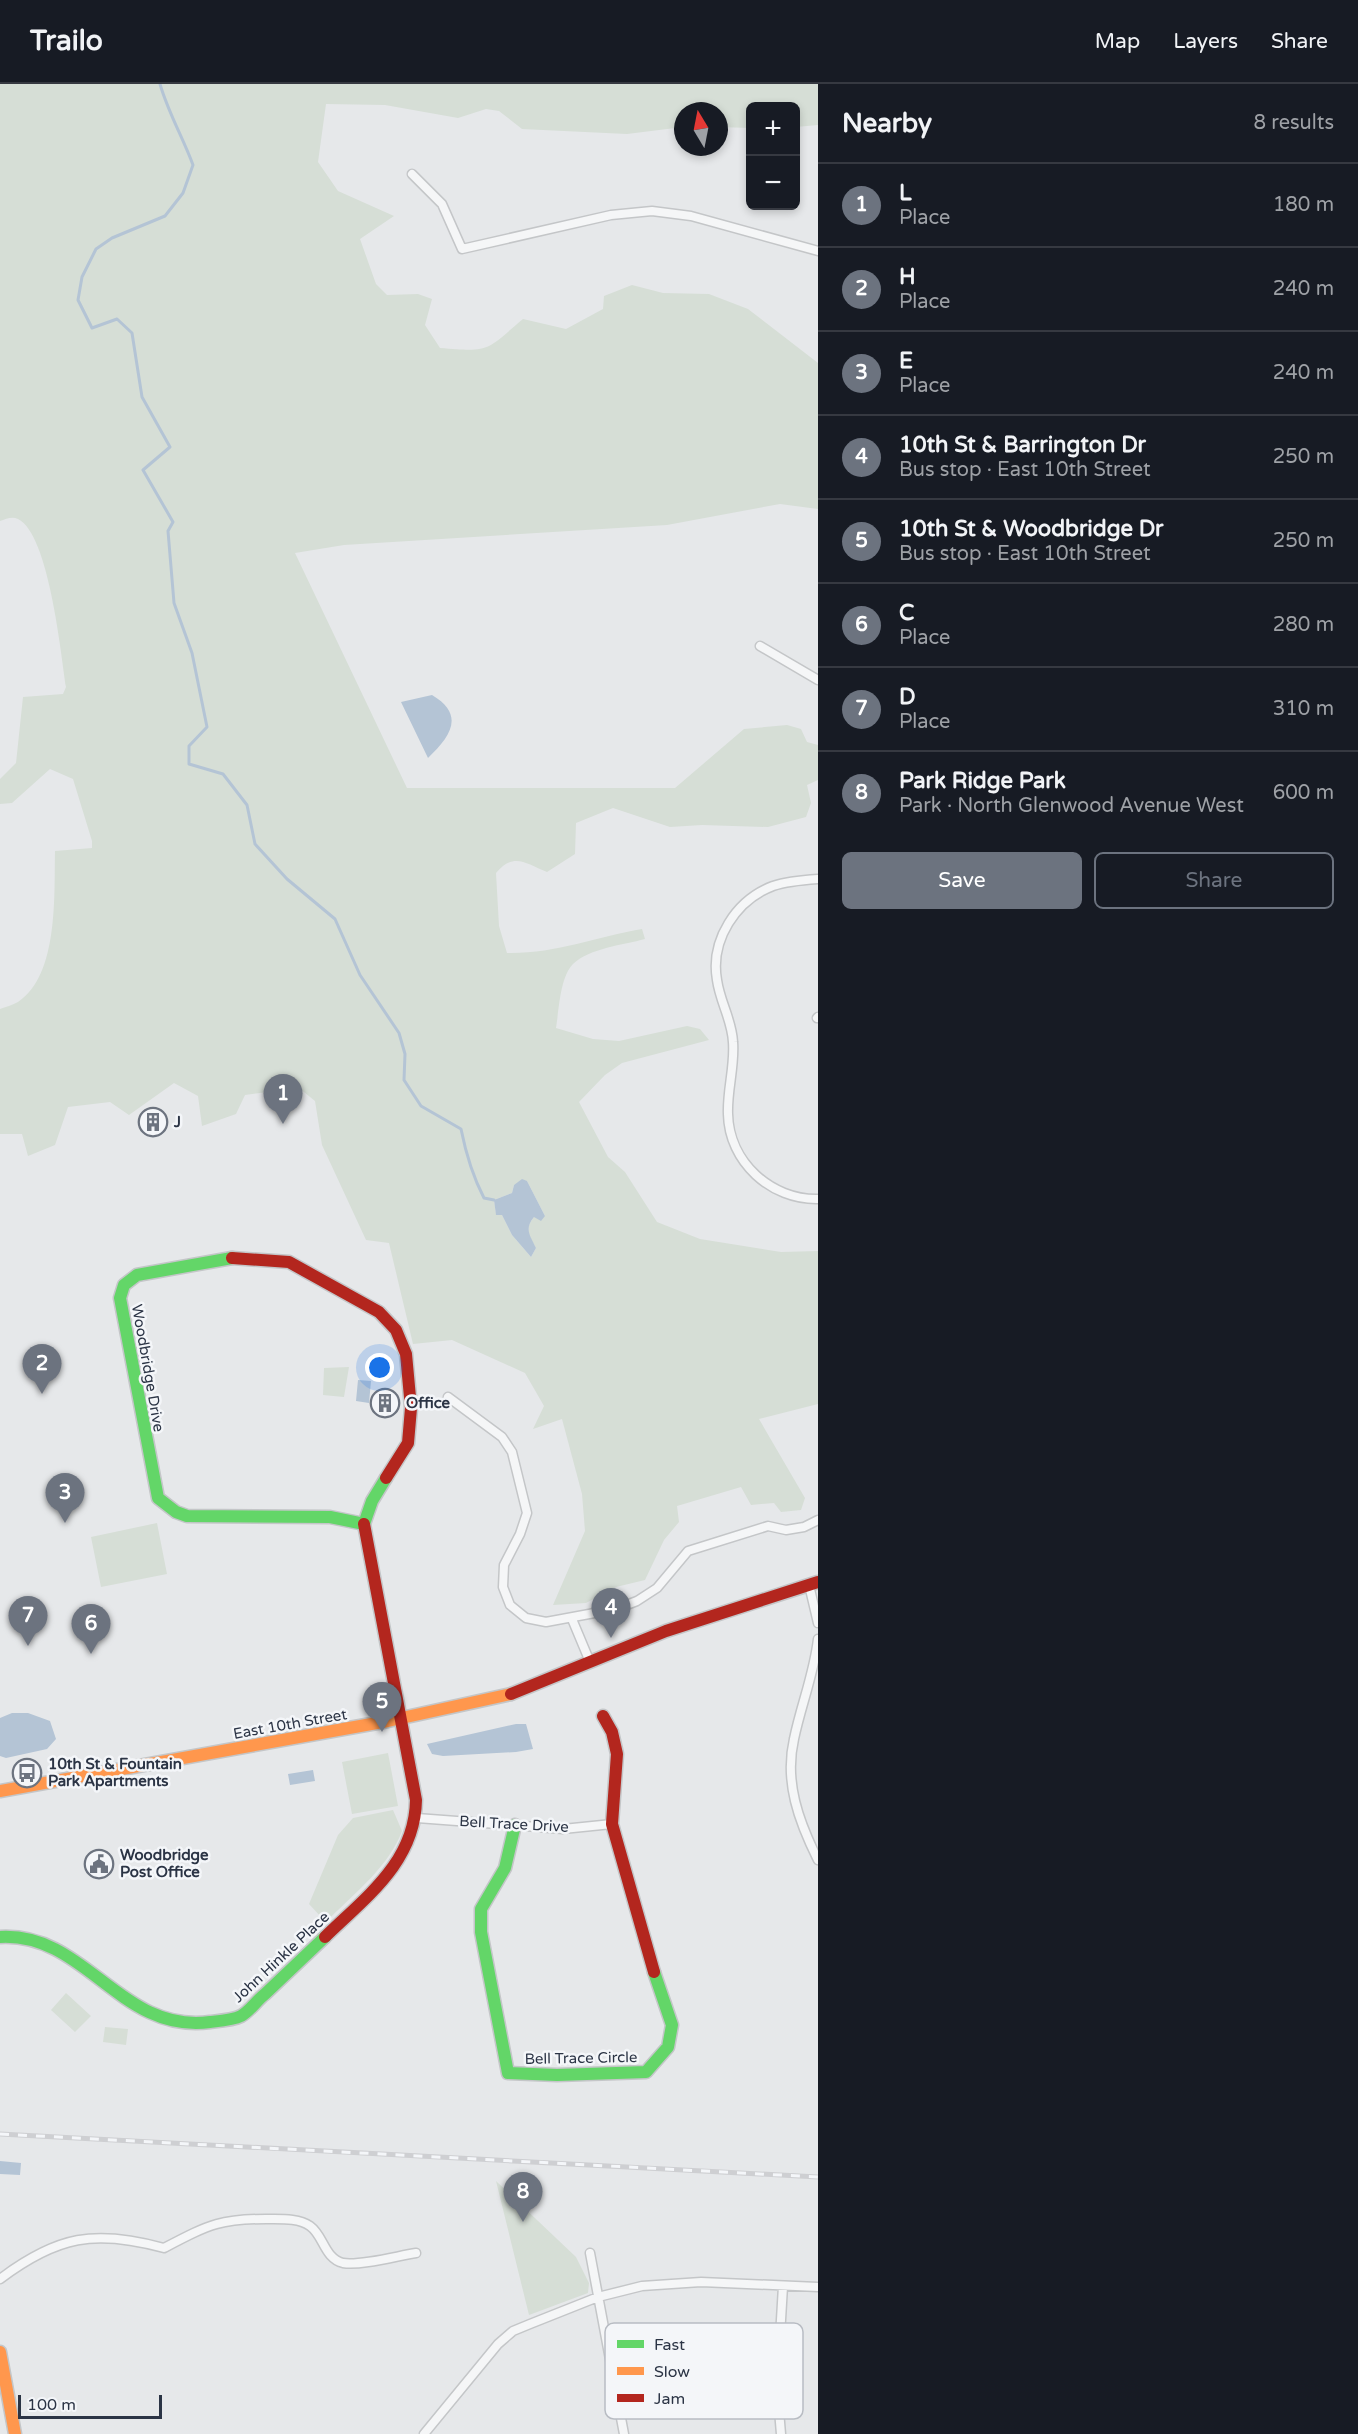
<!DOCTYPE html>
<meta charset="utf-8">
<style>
:root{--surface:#171b24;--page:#20242c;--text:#f1f3f6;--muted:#9ea1a6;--line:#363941;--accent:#6c737f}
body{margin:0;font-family:"Varela Round",sans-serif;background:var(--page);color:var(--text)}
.controls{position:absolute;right:18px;top:18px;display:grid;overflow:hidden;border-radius:9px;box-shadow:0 3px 9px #0003}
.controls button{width:54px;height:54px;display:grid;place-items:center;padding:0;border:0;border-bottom:2px solid var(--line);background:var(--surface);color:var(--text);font:30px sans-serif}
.compass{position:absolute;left:674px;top:18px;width:54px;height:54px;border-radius:50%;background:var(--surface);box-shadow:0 3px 9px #0003;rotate:350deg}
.scale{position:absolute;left:18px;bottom:15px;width:144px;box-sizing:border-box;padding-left:6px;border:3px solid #2b3445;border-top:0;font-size:16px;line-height:21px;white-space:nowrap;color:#2b3445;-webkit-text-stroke:4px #f4f6f9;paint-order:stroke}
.you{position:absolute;left:380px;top:1284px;width:21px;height:21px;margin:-15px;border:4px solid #fff;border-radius:50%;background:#1a73e8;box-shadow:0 0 0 9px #1a73e833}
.badge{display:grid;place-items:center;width:39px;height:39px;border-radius:50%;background:var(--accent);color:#fff;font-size:20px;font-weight:700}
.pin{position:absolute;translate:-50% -50px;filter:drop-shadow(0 2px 3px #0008)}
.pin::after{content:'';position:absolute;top:32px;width:21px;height:18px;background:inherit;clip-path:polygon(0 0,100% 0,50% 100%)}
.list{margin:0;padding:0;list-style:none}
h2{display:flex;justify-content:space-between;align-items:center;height:78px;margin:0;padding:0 24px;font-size:26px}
h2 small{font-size:20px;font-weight:400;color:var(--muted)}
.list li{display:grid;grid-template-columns:39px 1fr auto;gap:18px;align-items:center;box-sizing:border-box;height:84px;padding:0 24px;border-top:2px solid var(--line)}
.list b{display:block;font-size:22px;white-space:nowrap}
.list p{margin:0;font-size:20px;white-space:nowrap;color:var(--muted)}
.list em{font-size:20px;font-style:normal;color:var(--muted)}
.actions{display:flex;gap:12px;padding:18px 24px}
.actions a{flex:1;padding:14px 0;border:2px solid var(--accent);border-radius:9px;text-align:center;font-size:21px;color:var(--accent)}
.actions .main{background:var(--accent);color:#fff}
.map{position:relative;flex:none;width:818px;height:2350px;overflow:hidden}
header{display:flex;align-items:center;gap:36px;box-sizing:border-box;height:84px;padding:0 30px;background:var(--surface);border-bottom:2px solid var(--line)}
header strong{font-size:28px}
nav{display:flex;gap:33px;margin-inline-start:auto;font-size:21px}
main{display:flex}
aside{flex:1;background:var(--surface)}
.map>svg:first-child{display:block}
</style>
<header>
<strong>Trailo</strong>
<nav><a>Map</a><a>Layers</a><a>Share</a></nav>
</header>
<main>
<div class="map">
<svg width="818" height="2350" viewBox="0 0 818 2350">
<rect width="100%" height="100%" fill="#e6e8ea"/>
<path fill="#d6ded6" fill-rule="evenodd" d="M0 0H818V41L796 43V22H750V44L719 43V27H683V43L627 50 522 45 499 27 486 25 458 34 385 21 326 20 318 78 338 107 394 132 360 155 376 200 387 211 418 210 432 215 425 241 440 264C491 268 485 267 523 235L566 245 603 225 604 212 632 201 663 209 709 210 748 225 818 279V425L780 420 667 441 344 461 295 469 407 704H675L744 645 787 641 801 645 807 658 818 661V696L807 701 811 719 806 733 768 743 702 741 670 743 613 724 576 739 575 770 547 788C525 779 514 768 496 789L499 842 507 869C554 870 596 853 642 845L645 855C623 861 590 864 573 880 560 893 559 926 556 944L593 955 619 957 687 942 700 945 709 956 622 979 605 991 579 1018 608 1073 625 1088 657 1138 700 1155 781 1168 818 1167V1320L759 1335 805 1414 801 1426 781 1428 774 1419 751 1421 741 1403 677 1422 679 1438 664 1456 645 1496 616 1503 586 1519 553 1521 585 1447 582 1410 562 1335 533 1345 544 1322 525 1289 452 1256 413 1260 389 1159 366 1156 322 1061 315 1017 299 1004 245 1011 236 1030 202 1042 198 1012 174 999 129 1031 110 1018 68 1023 55 1061 28 1072 22 1050H0V925C5 923 13 921 18 918 59 891 54 810 55 767L92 764V757L73 695 50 685 12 719 0 720V695L16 679 23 613 63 610 66 603C61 570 49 450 18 435 12 432 6 435 0 437ZM527 1097 545 1132 534 1133C524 1145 529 1151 536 1164L531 1173 512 1151 502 1131 496 1130 494 1116 512 1109 514 1101Z
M349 1283 344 1313 323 1311 324 1284Z
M157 1439 167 1490 101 1503 91 1453Z
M388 1669 398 1722 352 1730 342 1678Z
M393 1726 402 1747C389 1782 356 1808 330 1834L321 1833 309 1820 338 1751 353 1734Z
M66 1909 91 1932 75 1948 51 1926Z
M105 1943 128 1945 126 1961 103 1958Z
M496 2097 576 2173 589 2199 588 2209 529 2231Z"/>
<path fill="#b4c4d5" d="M432 611C466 631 450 653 428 674L401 618Z
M522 1095 527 1097 545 1132 541 1137 534 1133C524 1145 530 1151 536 1164L531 1173 512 1151 502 1131H496L494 1116 512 1109 514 1101Z
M358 1296 371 1297 369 1319 356 1317Z
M12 1629H28L50 1637 56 1655 47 1665 6 1674 0 1672V1634Z
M516 1640H526L533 1665 516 1668 443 1672 432 1670 427 1660Z
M313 1686 315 1697 290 1701 288 1690Z
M0 2077 21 2079 20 2091 0 2090Z"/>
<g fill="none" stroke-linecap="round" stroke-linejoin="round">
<path stroke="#b4c4d5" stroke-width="3" d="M160 0C168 28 183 54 193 81L183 109 165 132 112 154 96 165 82 193 78 216 92 244 117 235 132 249 142 313 170 363 143 386 173 438 168 447 174 519 192 569 207 643 189 662V680L223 690 247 721 255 760 287 795 335 835 360 891 399 949 405 970 404 996 421 1022 461 1045C466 1070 472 1091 484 1114L494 1116"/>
<g stroke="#c4c6c8" stroke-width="11">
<path id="street" d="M412 90 442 120 462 165 611 131 652 127 691 132 818 167
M760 562 818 596
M818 795C803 796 788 797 773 802 736 816 710 856 717 896 720 918 732 936 733 958 735 982 727 1006 728 1030 729 1078 771 1116 818 1115
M817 934 818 933
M448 1313 502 1353 512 1368 527 1429 520 1450 504 1481 503 1503 510 1521 526 1534 546 1538 616 1525 637 1517 657 1504 688 1467 768 1442 786 1446 804 1443 818 1436
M809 1501 818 1539
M572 1535 590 1578
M818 1555C814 1590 801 1621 794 1655 784 1698 799 1738 818 1776
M417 1734 563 1745 612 1740
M590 2169 624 2350
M0 2195C57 2152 95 2145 164 2164 210 2140 221 2134 274 2135 285 2135 300 2135 310 2142 324 2152 324 2174 343 2179 361 2182 397 2172 416 2169
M424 2350 498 2260 513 2247 530 2240 598 2213 642 2202 701 2198 818 2203
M781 2350 777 2303 783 2202"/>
</g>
<g stroke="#c4c6c8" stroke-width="15">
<path id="fast" d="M232 1174 137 1191 124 1201 120 1214 158 1414 176 1428 187 1432 330 1433 364 1440 372 1417 386 1394
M515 1741 505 1784 481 1825V1848L508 1989 557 1991 646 1988 668 1963 672 1941 654 1888
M0 1853C86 1848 120 1950 210 1938 219 1937 233 1936 241 1932 250 1927 257 1916 265 1910 285 1891 305 1872 325 1853"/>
</g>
<g stroke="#c4c6c8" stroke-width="15">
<path id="slow" d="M0 1707 388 1637 511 1610
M0 2268 15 2350"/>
</g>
<g stroke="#c4c6c8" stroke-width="15">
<path id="jam" d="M232 1174 289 1178 379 1228 396 1246 406 1270 411 1324 408 1359 386 1394
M511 1610 666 1547 818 1498
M603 1632 612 1648 617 1670 612 1740 654 1888
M325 1853C366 1813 415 1778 416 1716L364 1440"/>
</g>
<use href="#street" stroke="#f5f6f7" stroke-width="8"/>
<use href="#fast" stroke="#63d668" stroke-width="12"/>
<use href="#slow" stroke="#ff974d" stroke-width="12"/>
<use href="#jam" stroke="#b3261e" stroke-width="12"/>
<g stroke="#cecfd2" stroke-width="5">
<path id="rail" d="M0 2050 818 2093"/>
</g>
<use href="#rail" stroke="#f4f6f9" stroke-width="3" stroke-dasharray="9" stroke-linecap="butt"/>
</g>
<defs>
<g id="building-ring" transform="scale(1.5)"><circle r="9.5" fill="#f4f6f9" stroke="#6c737f" stroke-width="1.5"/><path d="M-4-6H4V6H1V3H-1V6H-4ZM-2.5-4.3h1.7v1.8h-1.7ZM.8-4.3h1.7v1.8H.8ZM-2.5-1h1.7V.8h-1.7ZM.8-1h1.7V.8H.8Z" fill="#6c737f"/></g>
<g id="bus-ring" transform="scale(1.5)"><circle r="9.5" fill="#f4f6f9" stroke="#6c737f" stroke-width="1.5"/><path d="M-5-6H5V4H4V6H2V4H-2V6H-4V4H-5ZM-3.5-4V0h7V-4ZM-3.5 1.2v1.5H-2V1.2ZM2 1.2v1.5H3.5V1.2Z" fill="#6c737f"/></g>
<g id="civic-ring" transform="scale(1.5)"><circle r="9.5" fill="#f4f6f9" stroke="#6c737f" stroke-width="1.5"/><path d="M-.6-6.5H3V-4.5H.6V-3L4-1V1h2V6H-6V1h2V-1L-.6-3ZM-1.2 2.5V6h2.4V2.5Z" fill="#6c737f"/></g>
</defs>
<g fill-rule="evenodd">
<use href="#building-ring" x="153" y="1038"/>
<use href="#building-ring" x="385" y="1319"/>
<use href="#bus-ring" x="27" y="1689"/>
<use href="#civic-ring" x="99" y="1780"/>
</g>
<g text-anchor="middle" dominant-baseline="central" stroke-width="5" stroke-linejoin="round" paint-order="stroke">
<g font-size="15" font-weight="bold" fill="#2b3445" stroke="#f4f6f9" text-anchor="start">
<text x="174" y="1038">J</text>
<text x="406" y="1319">Office</text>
<text x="48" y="1680">10th St &amp; Fountain<tspan x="48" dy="17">Park Apartments</tspan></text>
<text x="120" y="1771">Woodbridge<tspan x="120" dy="17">Post Office</tspan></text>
</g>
<g font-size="15" fill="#2b3445" stroke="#f4f6f9">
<text transform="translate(148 1284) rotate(80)">Woodbridge Drive</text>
<text transform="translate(290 1640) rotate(-10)">East 10th Street</text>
<text transform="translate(514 1740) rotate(3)">Bell Trace Drive</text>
<text transform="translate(281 1873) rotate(-43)">John Hinkle Place</text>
<text transform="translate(581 1974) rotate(-1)">Bell Trace Circle</text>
</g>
</g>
<rect x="605" y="2239" width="198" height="96" rx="9" fill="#f4f6f9" stroke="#b8bcc3" stroke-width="1.5"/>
<rect x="617" y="2256" width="27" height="8" fill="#63d668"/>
<rect x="617" y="2283" width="27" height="8" fill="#ff974d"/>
<rect x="617" y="2310" width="27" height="8" fill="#b3261e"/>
<g font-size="16" fill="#2b3445">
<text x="654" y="2266">Fast</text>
<text x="654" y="2293">Slow</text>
<text x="654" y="2320">Jam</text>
</g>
</svg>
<div class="controls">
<button>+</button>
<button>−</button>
</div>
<svg class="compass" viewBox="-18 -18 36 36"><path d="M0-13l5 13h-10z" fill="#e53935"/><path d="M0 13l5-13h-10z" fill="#9ea1a6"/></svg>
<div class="scale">100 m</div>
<div class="you"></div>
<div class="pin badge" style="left:283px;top:1040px">1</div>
<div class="pin badge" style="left:42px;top:1310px">2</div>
<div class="pin badge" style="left:65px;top:1439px">3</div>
<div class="pin badge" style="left:611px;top:1554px">4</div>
<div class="pin badge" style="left:382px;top:1648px">5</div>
<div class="pin badge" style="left:91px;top:1570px">6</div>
<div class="pin badge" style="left:28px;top:1562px">7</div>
<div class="pin badge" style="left:523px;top:2138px">8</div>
</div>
<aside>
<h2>Nearby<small>8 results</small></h2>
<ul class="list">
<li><span class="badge">1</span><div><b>L</b><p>Place</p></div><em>180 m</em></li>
<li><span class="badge">2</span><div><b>H</b><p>Place</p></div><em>240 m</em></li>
<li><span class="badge">3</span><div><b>E</b><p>Place</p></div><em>240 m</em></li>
<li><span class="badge">4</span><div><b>10th St &amp; Barrington Dr</b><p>Bus stop · East 10th Street</p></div><em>250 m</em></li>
<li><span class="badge">5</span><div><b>10th St &amp; Woodbridge Dr</b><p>Bus stop · East 10th Street</p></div><em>250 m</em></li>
<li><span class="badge">6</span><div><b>C</b><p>Place</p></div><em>280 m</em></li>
<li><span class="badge">7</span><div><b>D</b><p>Place</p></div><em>310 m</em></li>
<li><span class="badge">8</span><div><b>Park Ridge Park</b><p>Park · North Glenwood Avenue West</p></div><em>600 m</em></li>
</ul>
<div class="actions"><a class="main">Save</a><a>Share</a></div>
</aside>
</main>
